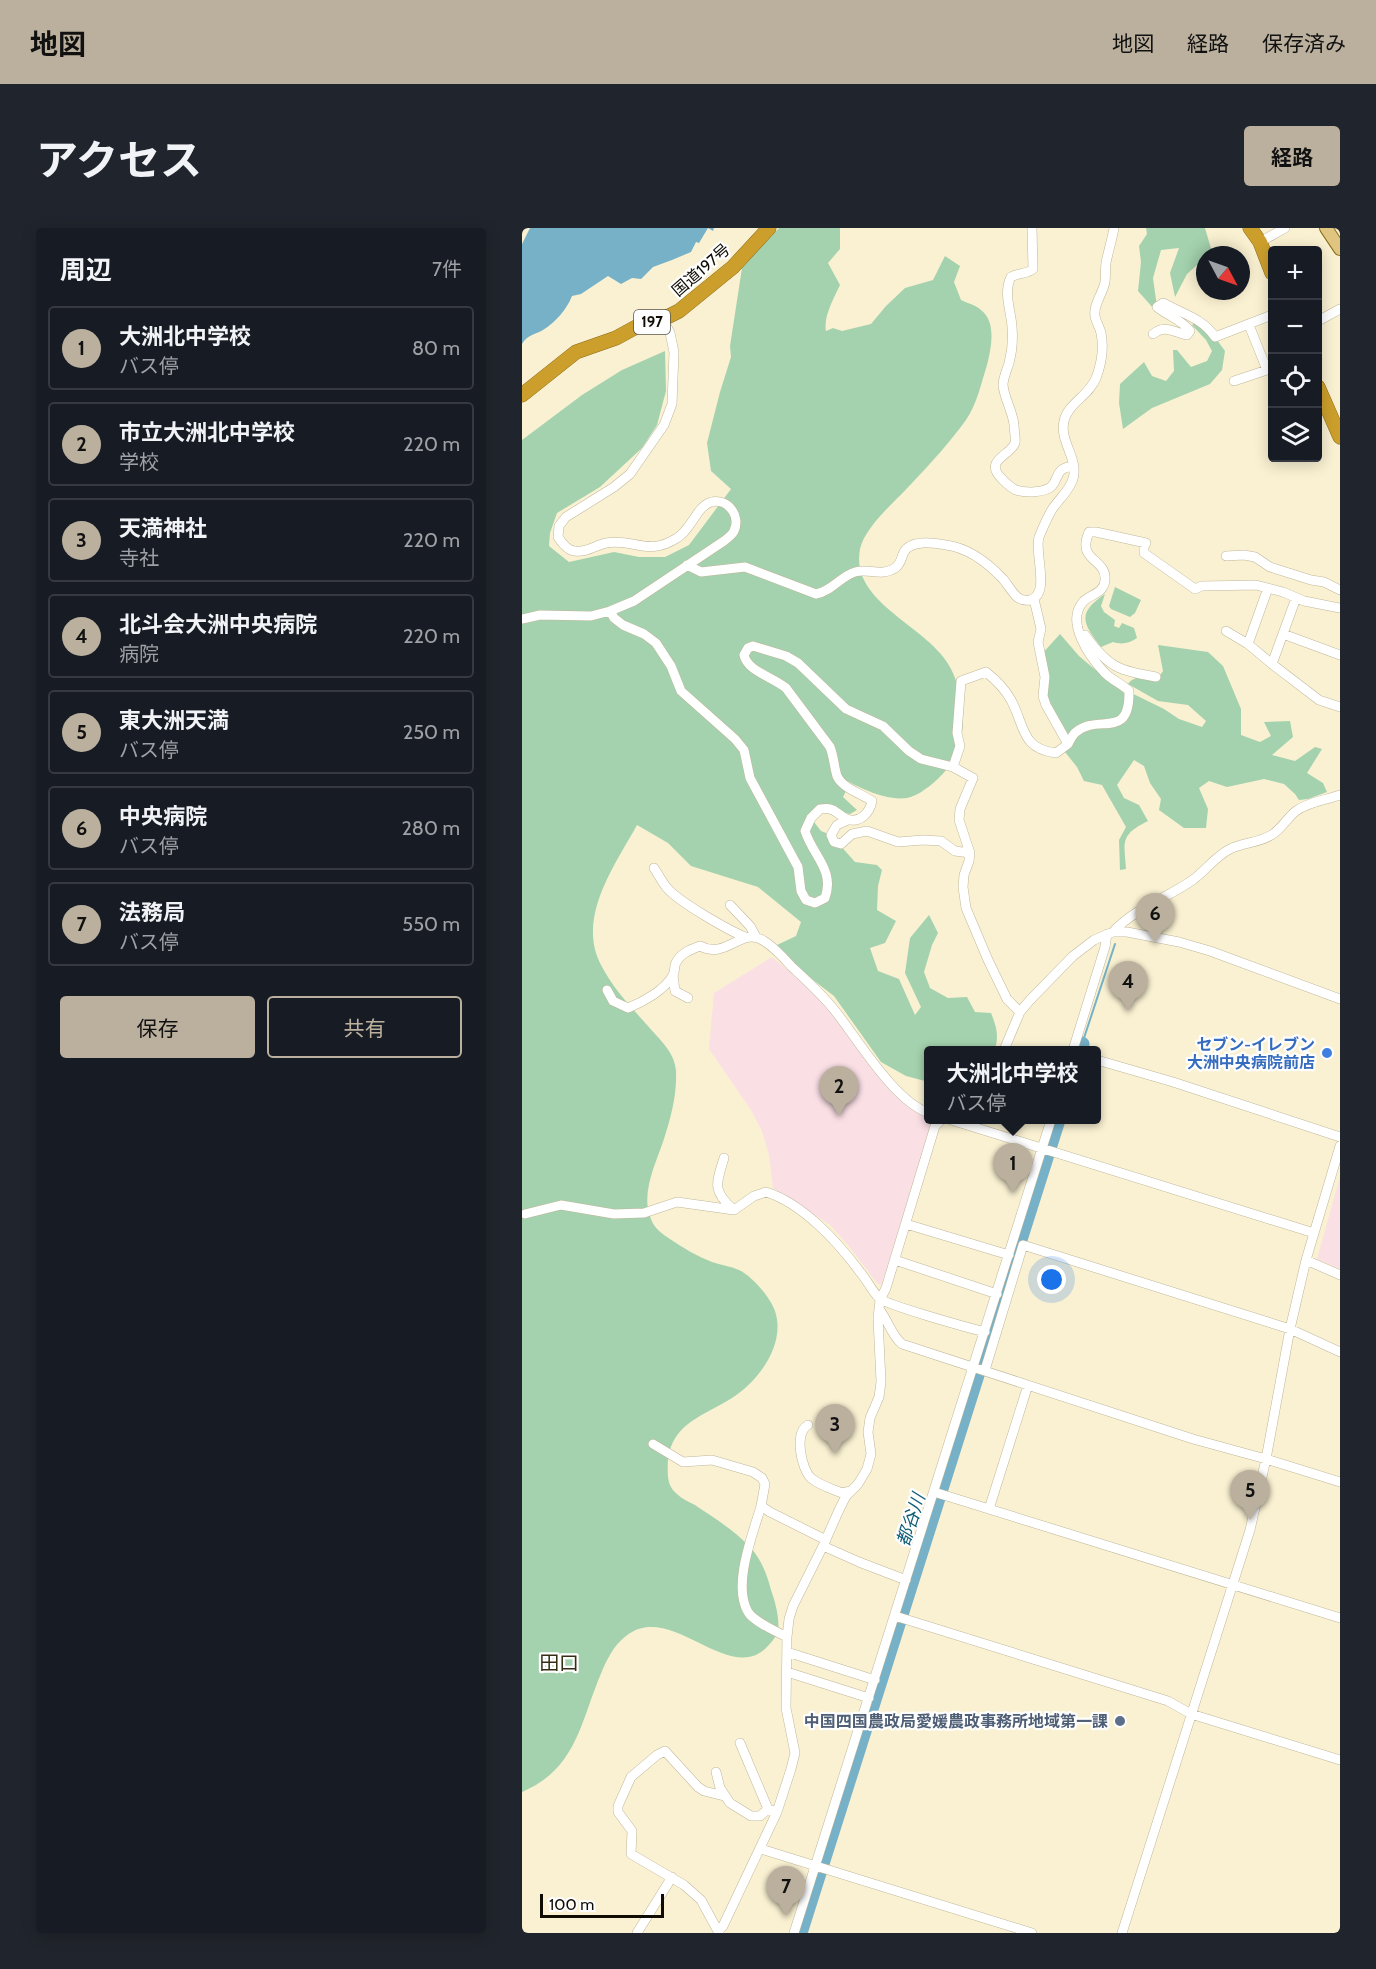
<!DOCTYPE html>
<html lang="ja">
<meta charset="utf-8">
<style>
:root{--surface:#171b24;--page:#20242c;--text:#f1f3f6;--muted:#9ea1a6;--line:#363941;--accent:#bbb09d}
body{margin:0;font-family:Cabin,"Noto Sans JP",sans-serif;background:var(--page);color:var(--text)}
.controls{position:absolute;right:18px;top:18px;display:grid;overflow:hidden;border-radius:6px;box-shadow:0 3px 15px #0003}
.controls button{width:54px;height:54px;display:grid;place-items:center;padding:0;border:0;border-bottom:2px solid var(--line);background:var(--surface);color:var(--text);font:30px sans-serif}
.compass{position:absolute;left:674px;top:18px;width:54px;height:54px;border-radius:50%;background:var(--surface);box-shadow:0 3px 15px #0003;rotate:131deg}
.scale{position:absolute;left:18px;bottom:15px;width:124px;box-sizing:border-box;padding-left:6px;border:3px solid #0f0c03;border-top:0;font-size:16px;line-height:21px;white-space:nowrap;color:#0f0c03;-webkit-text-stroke:4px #fefefe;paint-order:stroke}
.you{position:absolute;left:530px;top:1052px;width:21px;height:21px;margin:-15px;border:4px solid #fff;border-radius:50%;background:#1a73e8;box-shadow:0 0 0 9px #1a73e833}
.badge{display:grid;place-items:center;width:39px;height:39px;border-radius:50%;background:var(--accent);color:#111;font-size:20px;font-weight:700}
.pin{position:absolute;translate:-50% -50px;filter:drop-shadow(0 2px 3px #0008)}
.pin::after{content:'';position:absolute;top:32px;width:21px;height:18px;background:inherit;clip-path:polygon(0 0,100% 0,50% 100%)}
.popup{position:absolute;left:402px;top:818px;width:177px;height:78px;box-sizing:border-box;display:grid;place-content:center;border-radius:6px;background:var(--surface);filter:drop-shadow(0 2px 4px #0005);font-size:20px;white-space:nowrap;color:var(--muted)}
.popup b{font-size:22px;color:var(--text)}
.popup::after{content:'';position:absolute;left:50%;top:100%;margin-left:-12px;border:12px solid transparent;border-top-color:var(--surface)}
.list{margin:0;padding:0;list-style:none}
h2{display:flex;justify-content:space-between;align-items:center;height:78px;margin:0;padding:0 24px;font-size:26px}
h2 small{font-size:20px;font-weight:400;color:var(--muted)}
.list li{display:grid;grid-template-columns:39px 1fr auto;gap:18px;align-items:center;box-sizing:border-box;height:84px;margin:0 12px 12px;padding:0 12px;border:2px solid var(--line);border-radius:6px}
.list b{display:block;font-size:22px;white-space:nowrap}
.list p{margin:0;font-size:20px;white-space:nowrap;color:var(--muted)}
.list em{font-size:20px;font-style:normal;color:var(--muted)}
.actions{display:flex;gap:12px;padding:18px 24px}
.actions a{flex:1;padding:14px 0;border:2px solid var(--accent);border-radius:6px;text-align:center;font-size:21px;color:var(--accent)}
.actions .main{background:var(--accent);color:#111}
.icon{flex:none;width:33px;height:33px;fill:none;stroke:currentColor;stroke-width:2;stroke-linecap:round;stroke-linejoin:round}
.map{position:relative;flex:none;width:818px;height:1705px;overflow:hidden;border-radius:6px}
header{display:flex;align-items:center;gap:36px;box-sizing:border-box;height:84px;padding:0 30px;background:var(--accent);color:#111}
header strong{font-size:28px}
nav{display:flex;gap:33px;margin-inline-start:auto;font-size:21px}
.intro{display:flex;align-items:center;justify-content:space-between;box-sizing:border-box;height:144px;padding:0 36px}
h1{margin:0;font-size:42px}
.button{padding:15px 27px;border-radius:6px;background:var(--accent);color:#111;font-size:21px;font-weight:700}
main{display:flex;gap:36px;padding:0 36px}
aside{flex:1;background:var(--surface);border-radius:6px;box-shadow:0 3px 15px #0003}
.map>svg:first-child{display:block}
</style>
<header>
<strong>地図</strong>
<nav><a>地図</a><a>経路</a><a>保存済み</a></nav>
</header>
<div class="intro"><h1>アクセス</h1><a class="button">経路</a></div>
<main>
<aside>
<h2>周辺<small>7件</small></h2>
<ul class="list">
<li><span class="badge">1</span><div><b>大洲北中学校</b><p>バス停</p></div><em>80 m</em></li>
<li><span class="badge">2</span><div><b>市立大洲北中学校</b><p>学校</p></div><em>220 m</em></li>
<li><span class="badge">3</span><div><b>天満神社</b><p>寺社</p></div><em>220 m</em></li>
<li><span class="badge">4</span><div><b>北斗会大洲中央病院</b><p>病院</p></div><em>220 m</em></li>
<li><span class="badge">5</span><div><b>東大洲天満</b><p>バス停</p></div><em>250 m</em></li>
<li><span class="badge">6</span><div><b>中央病院</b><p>バス停</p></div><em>280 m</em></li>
<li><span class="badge">7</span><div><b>法務局</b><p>バス停</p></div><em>550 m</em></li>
</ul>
<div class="actions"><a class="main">保存</a><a>共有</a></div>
</aside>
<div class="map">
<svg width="818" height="1705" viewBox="0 0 818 1705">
<rect width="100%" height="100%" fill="#faf1d2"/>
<path fill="#fadfe5" d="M250 729 290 762 389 879 412 893 359 1057 355 1055 326 1017 308 997 251 960 247 927 240 903 229 882 187 821 192 765Z
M818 949V1041L795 1031Z"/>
<path fill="#a4d2ae" d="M257 0H318V21L306 35 318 57C312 70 301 89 304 103L311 100 320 103 349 96 364 78 383 60 411 52 423 28 438 38 432 54 439 72C445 75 454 77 459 82 475 94 469 121 465 137 459 156 455 176 444 192 428 214 409 235 391 254 375 272 343 298 338 321 327 380 417 399 433 450 447 491 444 529 409 557 402 562 395 568 385 570 362 573 337 559 317 549L326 559 321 569 335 582 328 586 309 581 289 590 299 603 309 607 333 634 355 637 360 642 356 658 355 682 374 693 363 715 348 720 356 743 377 751 393 787 399 779 383 745 388 710 407 687 416 705 410 717 402 744 408 760 426 770 445 769 453 784 469 785C474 797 478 810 472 822H407V854L384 848 359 834 312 768 282 745 255 717 274 708 279 694 236 659 169 638 146 615 115 597C93 637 54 690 79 737 90 759 109 779 125 797 137 811 153 824 154 843 155 867 149 889 142 911 134 935 118 966 129 991 132 1000 140 1006 148 1011 161 1020 175 1028 190 1034 199 1037 208 1038 217 1042 230 1048 248 1069 253 1083 264 1116 237 1153 210 1170 174 1192 142 1198 146 1249 147 1256 149 1261 155 1266 160 1271 167 1274 173 1277 192 1290 212 1302 228 1319 239 1331 245 1346 249 1362 253 1373 258 1391 256 1403 254 1409 249 1415 244 1420 206 1457 148 1372 104 1408 91 1418 84 1433 78 1448 58 1496 54 1541 0 1564V212L60 167 100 142 143 123 144 163 135 197 120 220 78 259 35 285 28 305 27 318 47 334 92 324 117 329H143L167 317 209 261 189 243 185 215 198 164 209 129 208 118 220 40Z
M624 0H683L690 24 686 27H683V30L665 46 653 69 648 45 657 20 639 22 631 50 635 79 631 80 616 63 619 34 617 18 625 6Z
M677 91 687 101 703 123 700 142 688 156 630 180 601 201 597 175 598 156 622 134 630 148 644 153 652 143 651 122H655L669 139 685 133 690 123 684 112 670 97Z
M593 359 619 372 613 385 608 389 589 381 587 378Z
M583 366 579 378 582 384 593 392 592 398 597 400 600 395 612 400 615 410C608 415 600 417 591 414L579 419C560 395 555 385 583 366Z
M538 406 557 428 589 455 642 481 657 491 680 499 684 493 666 477 636 473 606 456C614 446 624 450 634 453L641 443 636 417 686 424 701 438 719 481V507L738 514 749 508 742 494 768 493 771 509 750 527 773 533 793 519 800 521 785 545 801 555 805 564 786 571 777 572 773 566 762 556 742 551 705 559 687 553 677 560 686 581 684 600H662L637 582 639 571 628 555 622 538 612 532 595 557 602 570 617 577 626 593C598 607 602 613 604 641L598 642 597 612 604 599 580 557 562 553 555 539 543 524 548 516 525 468 519 427Z"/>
<path fill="#76b1c8" d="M8 0H192L191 3 186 0 177 15 174 14 169 24 150 32 131 39 119 51 110 50 99 56 86 48 59 66 50 68C45 81 33 95 21 102 12 107 5 107 0 116V16Z"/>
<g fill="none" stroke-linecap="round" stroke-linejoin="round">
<path stroke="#76b1c8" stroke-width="2" d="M560 816 593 716"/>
<path stroke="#76b1c8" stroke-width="15" d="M558 822 560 816
M278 1705 536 892"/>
<g stroke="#bfb79a" stroke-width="10">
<path id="minor" d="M510 0 511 41C505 46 496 45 489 49 481 65 489 82 490 99 491 110 490 124 487 135 485 142 481 150 481 157 482 170 491 184 492 197 492 202 494 210 493 215 488 228 461 232 480 251 484 255 489 260 494 262 503 265 523 265 530 258 538 248 533 240 552 238
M738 14 763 0
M796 93 818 81
M727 97 745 142
M631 106C643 96 651 104 665 107L668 103C660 92 645 87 635 79L641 75C661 86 680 90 693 109L750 87
M712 153 748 141
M704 328 722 327 733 329 748 339 789 352 802 354 818 362
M165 337 179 344 223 339 294 366C310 363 319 348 333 344 346 340 360 349 373 340 379 336 379 330 382 324 389 311 412 315 424 317 447 320 466 335 481 351 486 357 490 364 495 369 499 372 503 373 508 372 529 367 512 324 517 309 521 300 525 289 531 280 538 270 547 263 551 251 557 231 537 213 542 193 546 175 567 168 574 150 579 137 582 120 579 105 578 100 574 94 573 88 571 77 581 65 583 54 584 48 583 41 584 35 586 24 590 12 592 0
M774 370 750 436 797 472 818 479
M88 383 92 390 101 397 122 406 134 415 149 438 159 463 213 511 222 522 228 550 276 639 279 663 284 672 293 675 303 670C313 642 291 628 283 603L289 590 298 581C301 581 305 580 308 581 314 582 319 589 325 591 338 596 348 584 350 573 340 566 320 560 315 548 312 539 312 529 308 519L264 460C251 449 225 443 222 427L226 420 231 418 264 428 276 435 324 481 361 498 387 523 399 531 431 539 451 550 438 581 437 592 448 625 447 633 442 647 441 659 444 680 466 732 485 771 498 784
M0 391 18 387 69 388 88 383 112 373 202 313C206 310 210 307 212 303 219 288 206 270 189 274 175 278 169 302 155 310 125 329 113 310 84 315 74 317 64 325 53 323 46 323 40 315 36 309L37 298 44 289 92 259 108 246 142 197 150 176 152 124 148 105 141 91
M704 403 726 416 750 436
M761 406 818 427
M563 407C587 440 596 442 634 449
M726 416 746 360
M546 516C548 512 551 506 554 504 577 485 608 513 607 463 599 455 589 452 582 444 568 429 543 394 561 374 568 366 582 366 583 352 585 330 554 334 567 304H574L624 315 622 319V325L673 361 680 358 734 357 761 364 782 373 818 380
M431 539 438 518 435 505 439 453 464 444C474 452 483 461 489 472 503 498 499 521 534 525L546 516 524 477 521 468 523 449 516 414 519 401 512 371
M326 592 315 597 309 607 312 614 319 616 330 606 345 603 376 614 401 612 419 613 433 623 448 625
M132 640C136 646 140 654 145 660 157 674 206 702 223 709
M208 677 228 698 234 709
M591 704C614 679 646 670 672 651 685 641 694 628 708 621 722 614 738 615 751 606 760 600 766 589 774 583 786 574 804 572 818 567
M151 747 153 763 166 770
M85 762 91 773 106 780C121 774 143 762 151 747 152 746 153 739 153 737 157 726 167 722 178 718 205 732 219 698 242 713 252 719 261 729 269 738 285 753 301 767 314 784 336 812 373 874 407 885
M482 822 498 784 508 772 551 728 572 712 591 704H605L657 714 688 723 818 771
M551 822 583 719 585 706
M575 832 651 854 818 909
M429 892 792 1005
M202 930C194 956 190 963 212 982
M3 986 39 977 92 986 122 985 155 974 212 982 232 968 244 964C280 975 316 1014 338 1044 345 1052 350 1063 357 1070 364 1077 447 1100 463 1104
M384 996 487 1027
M373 1032 475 1066
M784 1032 818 1047
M357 1081C366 1092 369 1107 380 1116L671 1211 744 1231 818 1254
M463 1142 501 1017 768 1101 818 1124
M286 1197C272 1205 279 1240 289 1250 297 1257 310 1261 320 1265L329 1263
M131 1216 161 1234 190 1232 231 1244 240 1250 243 1256 239 1278 248 1284 304 1312
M412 1264 818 1390
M239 1278C231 1306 210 1357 226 1384 231 1393 255 1404 265 1409
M467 1281 506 1157
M301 1318 337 1334 384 1352
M373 1388 646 1473 669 1486 818 1532
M265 1424 353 1452
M265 1444 347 1470
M218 1515 246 1581 255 1584
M194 1544 198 1560 208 1575 229 1588H238L246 1581
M239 1621 510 1705
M196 1703 201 1698 255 1584 269 1541 273 1525 264 1480 265 1409 267 1391 271 1378 301 1318 317 1282 324 1268 336 1256 345 1241 349 1226 346 1204 348 1190 357 1169 359 1154 356 1090 358 1072 364 1060 413 898 419 892
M115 1705 150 1649
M197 1705 179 1672 162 1657 109 1626 110 1603 96 1584V1578L109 1549 135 1527 143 1523 176 1559 182 1563 202 1568
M272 1705 529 892
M600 1705 728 1302 744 1231 768 1101 784 1032 818 918"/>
</g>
<g stroke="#8a6c1e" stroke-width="14">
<path id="major" d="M804 0 818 21"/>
</g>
<g stroke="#8a6c1e" stroke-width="15">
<path id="highway" d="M728 0 738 14 750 45
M796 159 818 209
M0 167 54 124 94 110 116 98 141 91 157 83 211 39 247 0"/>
</g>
<use href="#minor" stroke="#fff" stroke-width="9"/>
<use href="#major" stroke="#e0c580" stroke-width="12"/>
<use href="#highway" stroke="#cc9f2c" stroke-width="14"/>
</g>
<circle fill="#3f7fe0" stroke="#fefefe" stroke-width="2" cx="805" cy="825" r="6"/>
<circle fill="#5c6f8a" stroke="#fefefe" stroke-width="2" cx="598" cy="1493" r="6"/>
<g text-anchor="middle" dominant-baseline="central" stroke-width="4.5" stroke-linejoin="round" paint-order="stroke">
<rect fill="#fefefe" stroke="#57554e" stroke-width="1.5" x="112" y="82" width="36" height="24" rx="4.5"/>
<g font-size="15" font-weight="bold" fill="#0f0c03">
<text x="130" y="94">197</text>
</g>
<g font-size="16" fill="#0f0c03" stroke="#fefefe">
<text transform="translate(179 42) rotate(-41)">国道197号</text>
</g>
<g font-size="16" font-weight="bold" fill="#366cbe" stroke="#fefefe" text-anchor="end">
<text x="793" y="816">セブン-イレブン<tspan x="793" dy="18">大洲中央病院前店</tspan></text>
</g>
<g font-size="16" font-weight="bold" fill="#4e5e75" stroke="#fefefe" text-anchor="end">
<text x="586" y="1493">中国四国農政局愛媛農政事務所地域第一課</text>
</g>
<g font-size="18" font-style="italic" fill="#115f77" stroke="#fefefe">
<text transform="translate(389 1292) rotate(-72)">都谷川</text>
</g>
<g font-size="20" fill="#362f15" stroke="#fefefe">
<text x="37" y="1435">田口</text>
</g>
</g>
</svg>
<div class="controls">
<button>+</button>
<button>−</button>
<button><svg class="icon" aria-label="locate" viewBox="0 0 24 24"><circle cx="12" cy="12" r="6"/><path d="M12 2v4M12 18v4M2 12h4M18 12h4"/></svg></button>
<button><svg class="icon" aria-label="layers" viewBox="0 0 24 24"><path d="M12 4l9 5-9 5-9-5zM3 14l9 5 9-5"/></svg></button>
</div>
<svg class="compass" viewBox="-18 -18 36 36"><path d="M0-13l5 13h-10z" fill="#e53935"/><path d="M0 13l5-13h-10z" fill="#9ea1a6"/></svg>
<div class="scale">100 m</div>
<div class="you"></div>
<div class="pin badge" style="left:491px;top:965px">1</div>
<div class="popup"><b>大洲北中学校</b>バス停</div>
<div class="pin badge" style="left:317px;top:888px">2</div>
<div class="pin badge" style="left:313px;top:1226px">3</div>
<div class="pin badge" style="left:606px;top:783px">4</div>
<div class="pin badge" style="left:728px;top:1292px">5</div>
<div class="pin badge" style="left:633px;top:715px">6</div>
<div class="pin badge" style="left:264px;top:1688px">7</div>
</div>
</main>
